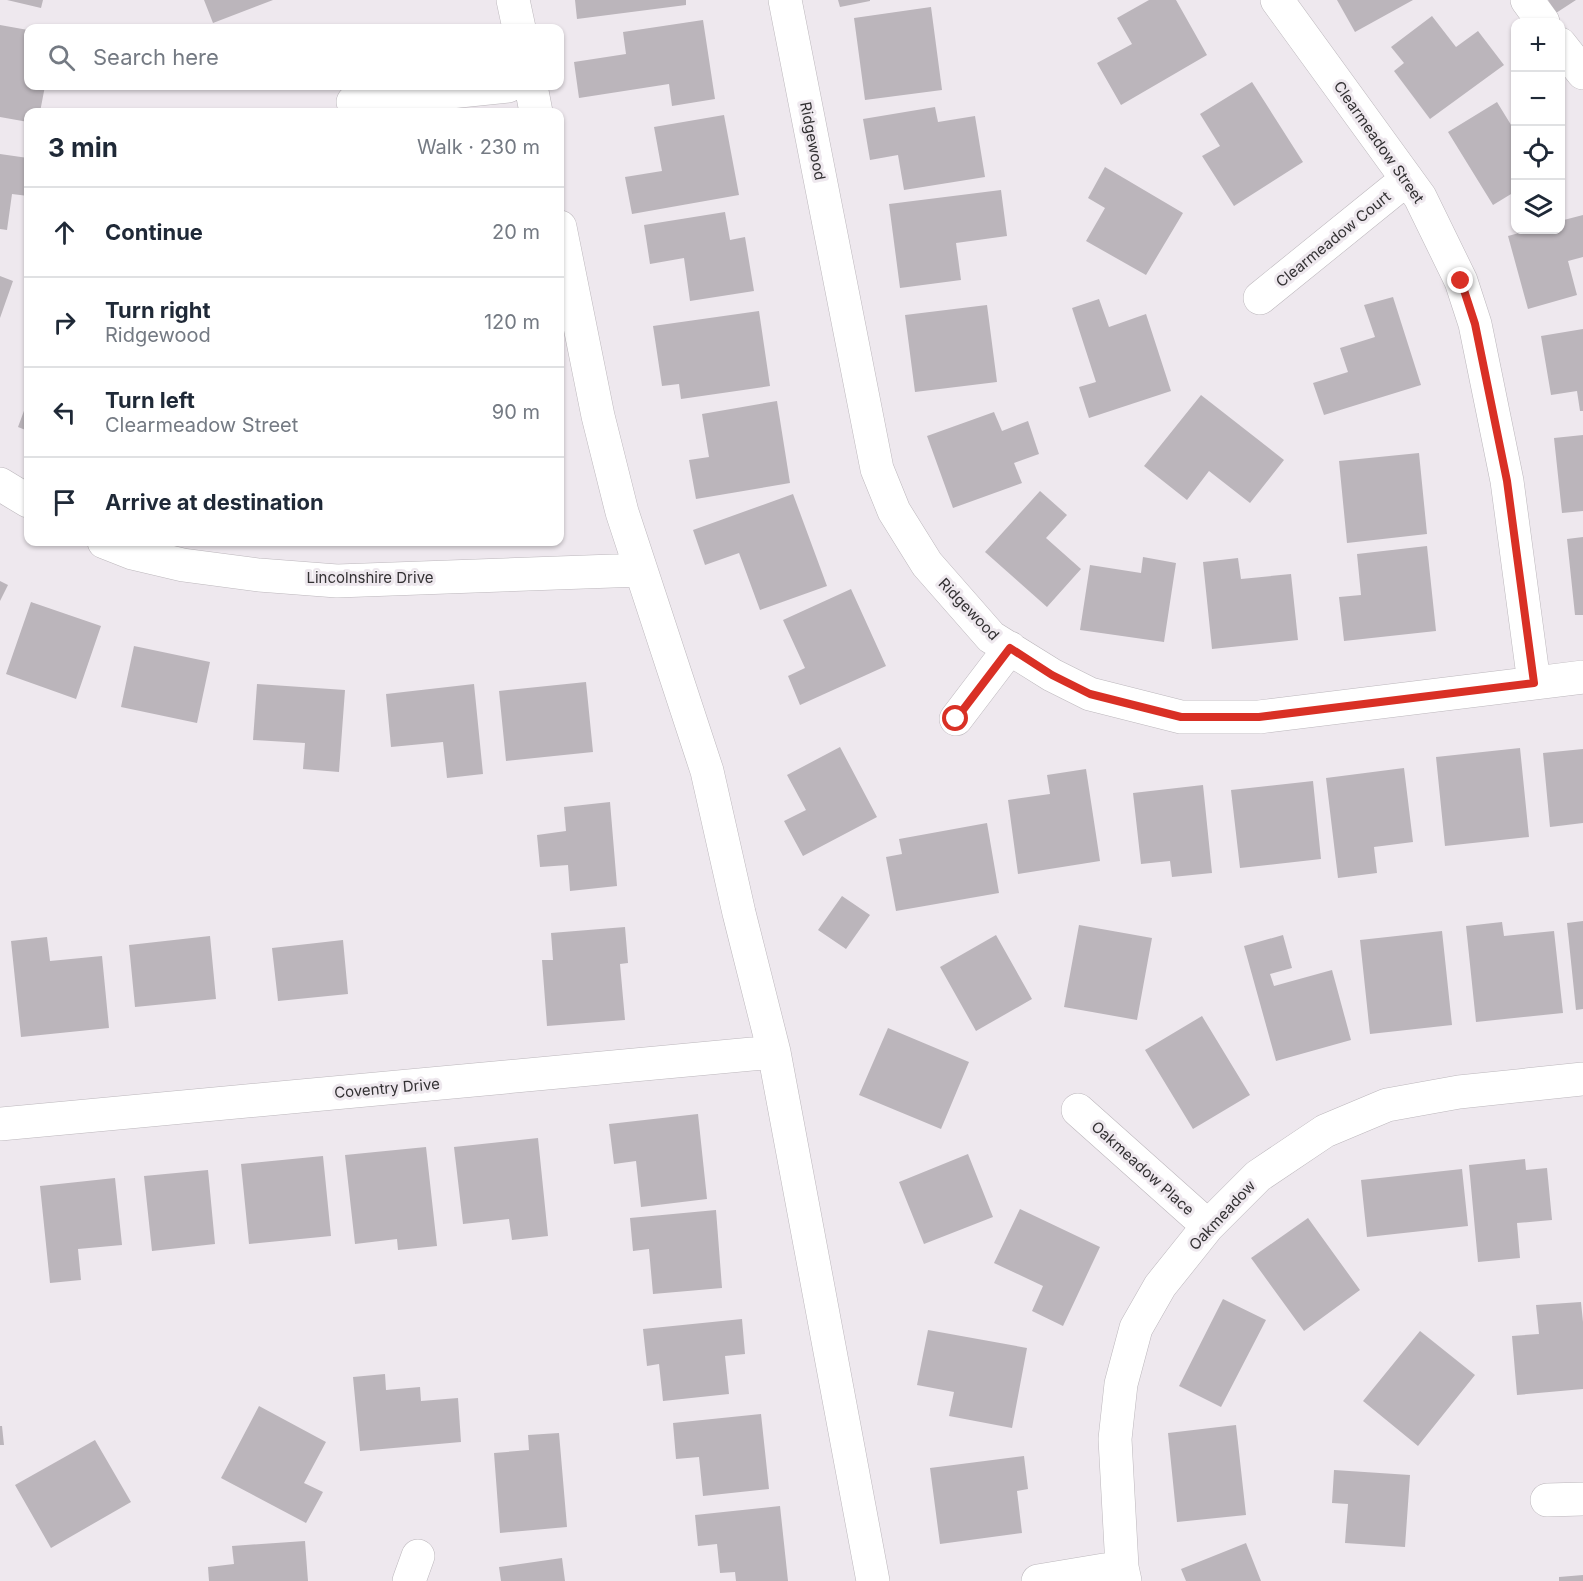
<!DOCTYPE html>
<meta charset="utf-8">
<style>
:root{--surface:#fff;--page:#f6f6f7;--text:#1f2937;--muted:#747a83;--line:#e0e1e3}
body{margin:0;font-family:Inter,sans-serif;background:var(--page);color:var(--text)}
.controls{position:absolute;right:18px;top:18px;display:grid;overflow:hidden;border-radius:12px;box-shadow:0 2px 4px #0004}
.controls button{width:54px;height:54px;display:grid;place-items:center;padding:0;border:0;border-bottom:2px solid var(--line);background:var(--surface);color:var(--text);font:30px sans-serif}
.stop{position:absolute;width:18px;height:18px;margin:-14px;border:4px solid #d93025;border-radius:50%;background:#fff}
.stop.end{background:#d93025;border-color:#fff;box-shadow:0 2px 6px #0008}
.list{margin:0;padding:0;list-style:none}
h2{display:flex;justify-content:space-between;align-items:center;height:78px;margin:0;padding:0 24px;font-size:26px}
h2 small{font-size:20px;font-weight:400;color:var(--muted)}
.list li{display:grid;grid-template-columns:39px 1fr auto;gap:18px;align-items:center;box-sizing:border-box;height:90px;padding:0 24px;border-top:2px solid var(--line)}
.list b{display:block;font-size:22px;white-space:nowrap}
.list p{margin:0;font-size:20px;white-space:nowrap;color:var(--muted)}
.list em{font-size:20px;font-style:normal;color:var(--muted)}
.icon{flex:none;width:33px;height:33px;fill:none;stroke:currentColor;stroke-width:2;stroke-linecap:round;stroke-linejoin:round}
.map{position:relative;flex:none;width:1583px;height:1581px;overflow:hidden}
.search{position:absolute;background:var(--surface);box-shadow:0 2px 4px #0004;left:24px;top:24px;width:540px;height:66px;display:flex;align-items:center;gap:15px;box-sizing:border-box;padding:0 21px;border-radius:12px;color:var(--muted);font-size:22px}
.panel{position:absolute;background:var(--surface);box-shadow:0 2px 4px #0004;left:24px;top:108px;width:540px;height:438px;border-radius:12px}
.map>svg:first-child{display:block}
</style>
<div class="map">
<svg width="1583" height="1581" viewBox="0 0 1583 1581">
<rect width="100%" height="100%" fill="#eee8ee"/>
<path fill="#bbb5bb" d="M7 0H43L41 8Z
M204 0H273L213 23Z
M575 0H686V5L577 19Z
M838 0H870V1L840 7Z
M1149 0H1176L1207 55 1121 105 1097 63 1132 44 1117 18Z
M1337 0H1413L1355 32Z
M1548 0H1576L1556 13Z
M931 7 942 90 865 100 854 18Z
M1432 16 1456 47 1478 31 1504 65 1430 119 1394 71 1404 63 1391 47Z
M703 20 715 99 672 106 669 84 579 98 574 62 626 54 623 32Z
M0 25 28 30V86H45L40 112H28V122L0 117Z
M1252 82 1303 162 1234 206 1202 156 1220 146 1200 114Z
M1497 102 1516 133V191L1493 205 1448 132Z
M935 107 938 122 975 116 985 177 904 190 898 155 870 160 863 119Z
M724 115 739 195 632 214 625 177 662 171 654 127Z
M0 154 28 158V196L12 194 7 230 0 229Z
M1105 167 1183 213 1146 275 1086 241 1105 208 1088 198Z
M1001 190 1007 236 956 243 961 280 900 288 889 204Z
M725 212 730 240 745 237 754 291 690 301 684 258 650 264 644 225Z
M1583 215V257L1568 261 1577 295 1528 309 1508 236 1530 230H1560V221Z
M0 276 13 281 0 318Z
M1393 297 1421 385 1324 415 1313 383 1348 372 1340 348 1375 337 1364 305Z
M1099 299 1109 327 1146 314 1171 391 1089 418 1079 387 1096 382 1072 308Z
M987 305 997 382 915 392 905 315Z
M759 311 770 386 681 399 679 384 662 386 653 326Z
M1583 329V411H1580L1577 391 1551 395 1541 336Z
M1201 395 1284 460 1250 503 1209 471 1187 500 1144 466Z
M28 400V431L18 427Z
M777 401 790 483 696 499 689 460 709 457 702 414Z
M994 412 1002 431 1028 421 1039 454 1014 463 1022 483 953 508 927 436Z
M1583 435V511L1562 513 1554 438Z
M1419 453 1427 534 1347 543 1339 461Z
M1040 491 1067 515 1046 538 1081 569 1047 607 985 552Z
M793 494 827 586 760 610 739 553 705 565 693 530Z
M1583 537V615H1575L1567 539Z
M1427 546 1436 631 1344 641 1339 597 1361 595 1357 554Z
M1143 557 1176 563 1164 642 1080 630 1090 565 1141 573Z
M1238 558 1241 579 1291 574 1298 640 1212 649 1203 562Z
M0 581 8 585 0 601Z
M851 589 886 666 800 705 788 676 805 668 783 620Z
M31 602 101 626 76 699 6 674Z
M134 646 210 662 197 723 121 707Z
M586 682 593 752 506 761 499 691Z
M257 684 345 690 339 772 303 769 305 743 253 740Z
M474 684 483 774 447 778 443 742 391 747 386 694Z
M840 747 877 817 803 856 784 821 806 810 787 775Z
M1520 748 1529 837 1445 846 1436 757Z
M1583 749V823L1550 827 1543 753Z
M1404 768 1413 842 1374 847 1377 873 1338 878 1326 778Z
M1086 769 1100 861 1018 874 1008 800 1050 794 1047 775Z
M1313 781 1321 859 1240 868 1231 790Z
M1203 785 1212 873 1172 877 1170 861 1141 864 1133 793Z
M610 802 617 886 570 891 568 865 540 867 537 835 566 831 564 807Z
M987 823 999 893 896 911 886 857 902 854 899 839Z
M842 896 870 915 846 949 818 930Z
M1583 921V1009L1576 1010 1567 923Z
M1502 922 1504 936 1554 931 1563 1013 1476 1022 1466 926Z
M1079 925 1152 938 1137 1020 1064 1007Z
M625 927 628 963 620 964 625 1020 547 1026 542 960H553L551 933Z
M1442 931 1452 1025 1370 1034 1360 940Z
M996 935 1032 999 976 1031 940 967Z
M1283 935 1292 968 1270 974 1274 986 1332 970 1351 1040 1276 1061 1244 946Z
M210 936 216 999 135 1007 129 945Z
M47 937 50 961 102 956 109 1028 21 1037 11 941Z
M343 940 348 994 278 1001 272 948Z
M1202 1016 1250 1095 1193 1129 1145 1050Z
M888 1028 969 1062 941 1129 859 1095Z
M698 1114 707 1199 641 1207 636 1161 614 1164 609 1124Z
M538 1138 548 1236 512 1240 509 1219 463 1224 454 1147Z
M426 1147 437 1246 398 1250 397 1239 355 1244 345 1155Z
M968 1154 993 1217 924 1244 899 1182Z
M323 1156 331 1236 249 1244 241 1164Z
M1525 1159 1526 1170 1547 1168 1552 1220 1517 1223 1520 1258 1478 1262 1469 1165Z
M1462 1169 1468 1226 1367 1237 1361 1180Z
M208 1170 215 1244 152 1251 144 1176Z
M115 1178 122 1245 78 1249 81 1280 50 1283 40 1186Z
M1020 1209 1100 1247 1063 1326 1032 1311 1043 1286 994 1263Z
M716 1210 722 1288 653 1294 649 1249 633 1251 630 1218Z
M1308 1218 1360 1290 1304 1331 1251 1258Z
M1223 1299 1266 1320 1221 1407 1179 1386Z
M1581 1302 1583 1322V1389L1517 1395 1512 1336 1539 1334 1536 1305Z
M742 1319 745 1354 725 1356 729 1394 663 1401 659 1364 647 1366 643 1329Z
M928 1330 1027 1348 1012 1428 949 1416 954 1392 917 1385Z
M1420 1331 1475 1375 1418 1446 1363 1401Z
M385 1374 386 1390 420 1387 421 1401 458 1398 461 1442 360 1451 353 1377Z
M259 1406 326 1442 304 1483 323 1492 306 1523 221 1478Z
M761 1414 769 1489 703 1496 699 1457 676 1459 673 1423Z
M1236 1425 1246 1515 1177 1522 1168 1433Z
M0 1426H2L4 1445H0Z
M559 1433 567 1527 500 1533 494 1453 529 1450 528 1435Z
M95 1440 131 1502 51 1548 15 1485Z
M1024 1456 1028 1489 1017 1491 1022 1533 940 1544 930 1468Z
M1334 1470 1410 1475 1405 1547 1345 1543 1348 1504 1332 1503Z
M780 1506 788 1581H736L735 1572 720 1573 717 1544 698 1546 695 1515Z
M305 1541 308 1581H209L208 1567 234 1564 232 1546Z
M1246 1543 1261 1581H1186L1181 1569Z
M562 1558 565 1581H501L499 1567Z
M1583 1575V1581H1559V1577Z"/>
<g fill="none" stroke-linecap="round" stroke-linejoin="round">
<g stroke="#bcb7bc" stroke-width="34">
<path id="minor" d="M513 0 519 28
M785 0 877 469 894 511 927 564 991 637 1052 675 1090 694 1181 717H1259L1583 677
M1277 0 1420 197 1461 281 1475 324 1507 481 1534 683
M1527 0 1543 22
M1560 44 1583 73
M531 86 536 112
M353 102 508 86
M560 227 598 416 622 512 707 771 739 913 774 1052 873 1581
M1260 298 1407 179
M0 484 28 501
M104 542 132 553 183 565 259 575 337 581 641 570
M956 719 1010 648
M1078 1110 1208 1226
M0 1124 774 1052
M1547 1500 1583 1499
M409 1581 418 1556
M1038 1581 1122 1567
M1125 1581 1122 1567 1115 1439 1121 1384 1136 1328 1160 1286 1208 1226 1258 1176 1325 1131 1387 1105 1459 1092 1583 1079"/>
</g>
<use href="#minor" stroke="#fff" stroke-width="33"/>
</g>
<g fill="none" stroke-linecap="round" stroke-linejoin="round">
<path stroke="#d93025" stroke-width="8" d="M956 719 1010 648 1052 675 1090 694 1181 717H1259L1534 683 1507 481 1475 324 1461 281"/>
</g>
<g text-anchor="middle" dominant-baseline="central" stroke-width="6" stroke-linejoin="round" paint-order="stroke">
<g font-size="15" fill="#333133" stroke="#eee8ee">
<text transform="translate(813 141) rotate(79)">Ridgewood</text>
<text transform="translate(1379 142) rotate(55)">Clearmeadow Street</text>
<text transform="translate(1333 239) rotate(-39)">Clearmeadow Court</text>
<text x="370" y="577">Lincolnshire Drive</text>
<text transform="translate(969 609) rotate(46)">Ridgewood</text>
<text transform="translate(387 1088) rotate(-5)">Coventry Drive</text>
<text transform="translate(1143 1168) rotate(42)">Oakmeadow Place</text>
<text transform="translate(1222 1215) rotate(-47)">Oakmeadow</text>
</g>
</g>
</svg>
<div class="controls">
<button>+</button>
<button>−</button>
<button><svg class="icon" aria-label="locate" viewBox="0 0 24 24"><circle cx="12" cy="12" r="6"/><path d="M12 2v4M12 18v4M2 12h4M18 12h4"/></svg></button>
<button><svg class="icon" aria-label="layers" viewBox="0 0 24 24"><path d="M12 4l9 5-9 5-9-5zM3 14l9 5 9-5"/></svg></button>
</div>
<div class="stop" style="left:956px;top:719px"></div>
<div class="stop end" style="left:1461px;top:281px"></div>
<div class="search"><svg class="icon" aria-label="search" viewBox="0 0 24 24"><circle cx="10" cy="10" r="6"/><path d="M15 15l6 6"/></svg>Search here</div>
<section class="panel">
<h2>3 min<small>Walk · 230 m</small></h2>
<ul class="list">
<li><svg class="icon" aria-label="ahead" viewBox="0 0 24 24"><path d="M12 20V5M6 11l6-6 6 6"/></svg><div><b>Continue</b></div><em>20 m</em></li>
<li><svg class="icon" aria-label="right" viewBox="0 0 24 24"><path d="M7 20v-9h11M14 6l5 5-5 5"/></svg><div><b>Turn right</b><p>Ridgewood</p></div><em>120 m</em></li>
<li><svg class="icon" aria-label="left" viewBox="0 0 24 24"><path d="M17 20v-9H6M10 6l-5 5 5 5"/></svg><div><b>Turn left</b><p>Clearmeadow Street</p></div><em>90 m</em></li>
<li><svg class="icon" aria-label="arrive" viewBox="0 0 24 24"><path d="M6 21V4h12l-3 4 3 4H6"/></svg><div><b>Arrive at destination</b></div></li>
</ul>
</section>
</div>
